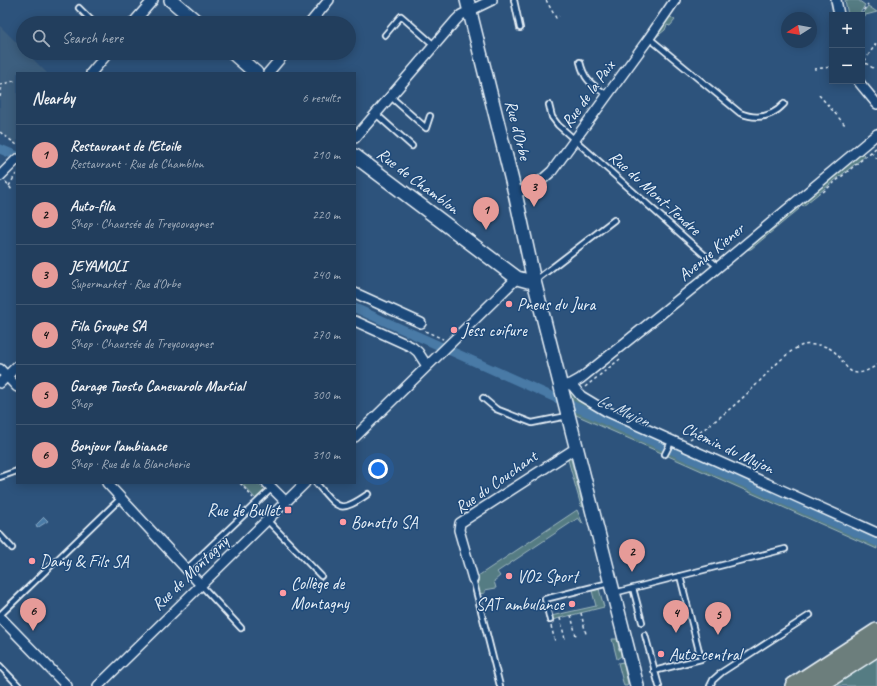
<!DOCTYPE html>
<meta charset="utf-8">
<style>
:root{--surface:#223e5d;--page:#2e4966;--text:#f1f3f6;--muted:#a2aebc;--line:#3f5772;--accent:#e69b98}
body{margin:0;font-family:Caveat,sans-serif;background:var(--page);color:var(--text)}
.controls{position:absolute;right:12px;top:12px;display:grid;overflow:hidden;border-radius:0px;box-shadow:0 2px 10px #0003}
.controls button{width:36px;height:36px;display:grid;place-items:center;padding:0;border:0;border-bottom:1px solid var(--line);background:var(--surface);color:var(--text);font:20px sans-serif}
.compass{position:absolute;left:781px;top:12px;width:36px;height:36px;border-radius:50%;background:var(--surface);box-shadow:0 2px 10px #0003;rotate:259deg}
.you{position:absolute;left:378px;top:469px;width:14px;height:14px;margin:-10px;border:3px solid #fff;border-radius:50%;background:#1a73e8;box-shadow:0 0 0 6px #1a73e833}
.badge{display:grid;place-items:center;width:26px;height:26px;border-radius:50%;background:var(--accent);color:#111;font-size:13px;font-weight:700}
.pin{position:absolute;translate:-50% -33px;filter:drop-shadow(0 1px 2px #0008)}
.pin::after{content:'';position:absolute;top:21px;width:14px;height:12px;background:inherit;clip-path:polygon(0 0,100% 0,50% 100%)}
.list{margin:0;padding:0;list-style:none}
h2{display:flex;justify-content:space-between;align-items:center;height:52px;margin:0;padding:0 16px;font-size:17px}
h2 small{font-size:13px;font-weight:400;color:var(--muted)}
.list li{display:grid;grid-template-columns:26px 1fr auto;gap:12px;align-items:center;box-sizing:border-box;height:60px;padding:0 16px;border-top:1px solid var(--line)}
.list b{display:block;font-size:15px;white-space:nowrap}
.list p{margin:0;font-size:13px;white-space:nowrap;color:var(--muted)}
.list em{font-size:13px;font-style:normal;color:var(--muted)}
.icon{flex:none;width:22px;height:22px;fill:none;stroke:currentColor;stroke-width:2;stroke-linecap:round;stroke-linejoin:round}
.map{position:relative;flex:none;width:877px;height:686px;overflow:hidden}
.search{position:absolute;background:var(--surface);box-shadow:0 2px 10px #0003;left:16px;top:16px;width:340px;height:44px;display:flex;align-items:center;gap:10px;box-sizing:border-box;padding:0 14px;border-radius:22px;color:var(--muted);font-size:15px}
.panel{position:absolute;background:var(--surface);box-shadow:0 2px 10px #0003;left:16px;top:72px;width:340px;height:412px;border-radius:0px}
.map>svg:first-child{display:block}
</style>
<div class="map">
<svg width="877" height="686" viewBox="0 0 877 686">
<rect width="100%" height="100%" fill="#2d537c"/>
<filter id="ink" filterUnits="userSpaceOnUse"><feTurbulence type="fractalNoise" baseFrequency=".025" numOctaves="2"/><feDisplacementMap in="SourceGraphic" scale="8" xChannelSelector="R" yChannelSelector="G"/><feConvolveMatrix kernelMatrix="1 2 1 2 8 2 1 2 1" color-interpolation-filters="sRGB"/></filter>
<g filter="url(#ink)">
<path fill="#3e5e7f" d="M0 26 23 49V53H27L47 73H17V145L0 132Z"/>
<path fill="#547c83" stroke="#9eb6be" d="M845 0H858L865 5 859 15H848Z
M868 6 877 12 862 16 861 15Z
M669 16 675 20 670 26 667 25 665 30 655 38Z
M862 153 865 156 803 206 800 203Z
M796 206 799 209 751 249 745 250 736 258Z
M561 386 877 533V549L567 411Z
M567 456H570L583 507 581 506Z
M241 483H257L265 491 256 499Z
M577 510 583 524 578 518 497 572 500 576 494 581 496 588 485 590V593L479 594 475 578Z
M599 589 604 607 552 620 551 616 596 606 592 591Z
M612 639H617L619 648 618 649H620L621 656 617 659Z
M877 647V686H819Z
M623 662 628 684 627 686H624L618 663Z"/>
<path fill="#497aa6" stroke="#89aac7" d="M44 517 48 521 37 528 36 525Z"/>
<g fill="none" stroke-linecap="round" stroke-linejoin="round">
<path stroke="#497aa6" stroke-width="9" d="M0 149 17 156
M355 308 877 542"/>
<g stroke="#e8f1f8" stroke-width="8">
<path id="lane" d="M514 0 520 28
M79 8 94 23
M385 35 401 16 434 45
M649 38 740 113C757 120 772 117 784 104
M580 62C585 82 592 84 607 95
M391 97 426 128 430 116
M549 105 552 117 558 125 718 267
M376 114 412 146
M536 280 614 220
M483 398 496 409 532 423 567 416
M665 454 672 440
M0 477 17 471
M316 483C338 508 338 515 368 494
M267 520 321 576
M0 535 12 548
M190 566 272 488
M473 579 500 686
M201 585 241 628
M633 588 642 622
M614 593 785 549
M0 615 121 498
M550 620 545 599 609 583
M645 635 659 686
M0 666 19 686
M654 671 701 659 680 576
M710 686 713 680 722 672 810 615"/>
</g>
<g stroke="#e8f1f8" stroke-width="12">
<path id="street" d="M836 0 839 15
M133 23 153 0
M310 23 329 0
M91 73 108 53
M268 73 285 53
M858 81 877 104
M355 138 456 20 461 15 492 0
M0 176 17 159
M515 193 535 186 552 171 649 38 675 0
M355 293 421 323
M355 321 412 347 418 352 427 366
M0 369 17 387
M0 383 17 366
M571 384 581 396 606 411 877 533
M561 386 571 384 580 379 698 284 877 134
M355 437 517 278
M107 483 201 585
M267 483 286 502
M473 579 459 530 460 523 576 448
M0 617 67 686
M98 686 305 483"/>
</g>
<g stroke="#e8f1f8" stroke-width="16">
<path id="secondary" d="M171 0 198 23
M467 0 515 193 534 281 637 686
M233 53 256 73
M355 156 517 278 528 281H534"/>
</g>
<g stroke="#e8f1f8" stroke-width="20">
<path id="highway" d="M794 686 877 632
M817 686 877 647"/>
</g>
<path stroke="#e8f1f8" stroke-width="1.5" stroke-dasharray="3 3" stroke-linecap="butt" d="M546 0 556 18 559 16
M860 15 868 4
M873 68 864 62 877 42
M814 69 832 67
M0 85 17 80
M819 95 846 126
M0 97 2 85
M0 132 17 145
M871 152 877 159
M6 182 12 190
M9 186 16 174
M823 192 877 147
M425 331 443 339
M585 387 620 359
M690 439C712 424 735 406 754 387 766 375 786 351 803 345 807 344 813 345 818 345 851 348 838 390 877 365
M240 483 253 498
M581 613 586 634
M571 615 576 636
M560 618 565 639
M551 626 555 641"/>
<use href="#lane" stroke="#1f4a7a" stroke-width="4.5"/>
<use href="#street" stroke="#1f4a7a" stroke-width="9"/>
<use href="#secondary" stroke="#1f4a7a" stroke-width="13"/>
<use href="#highway" stroke="#6c7e7c" stroke-width="17"/>
</g>
</g>
<g fill="#ff9aa2" stroke="#1f4a7a" stroke-width="1.5">
<circle cx="509" cy="304" r="4"/>
<circle cx="454" cy="330" r="4"/>
<rect x="284" y="506" width="8" height="8" rx="2"/>
<circle cx="343" cy="522" r="4"/>
<circle cx="32" cy="561" r="4"/>
<circle cx="509" cy="576" r="4"/>
<circle cx="283" cy="593" r="4"/>
<circle cx="572" cy="604" r="4"/>
<circle cx="661" cy="654" r="4"/>
</g>
<g text-anchor="middle" dominant-baseline="central" stroke-width="3" stroke-linejoin="round" paint-order="stroke">
<g font-size="17" fill="#e8f1f8" stroke="#1f4a7a">
<text transform="translate(588 94) rotate(-54)">Rue de la Paix</text>
<text transform="translate(518 130) rotate(76)">Rue d'Orbe</text>
<text transform="translate(418 181) rotate(37)">Rue de Chamblon</text>
<text transform="translate(655 193) rotate(42)">Rue du Mont-Tendre</text>
<text transform="translate(711 252) rotate(-40)">Avenue Kiener</text>
<text transform="translate(728 448) rotate(25)">Chemin du Mujon</text>
<text transform="translate(496 482) rotate(-35)">Rue du Couchant</text>
<text transform="translate(190 573) rotate(-44)">Rue de Montagny</text>
</g>
<g font-size="17" fill="#e8f1f8" stroke="#1f4a7a" text-anchor="start">
<text x="517" y="304">Pneus du Jura</text>
<text x="462" y="330">Jess coifure</text>
<text x="280" y="510" text-anchor="end">Rue de Bullet</text>
<text x="351" y="522">Bonotto SA</text>
<text x="40" y="561">Dany &amp; Fils SA</text>
<text x="517" y="576">VO2 Sport</text>
<text x="291" y="583">Collège de<tspan x="291" dy="20">Montagny</tspan></text>
<text x="564" y="604" text-anchor="end">SAT ambulance</text>
<text x="669" y="654">Auto-central</text>
</g>
<g font-size="18" font-style="italic" fill="#d0dfec" stroke="#1f4a7a">
<text transform="translate(623 410) rotate(24)">Le Mujon</text>
</g>
</g>
</svg>
<div class="controls">
<button>+</button>
<button>−</button>
</div>
<svg class="compass" viewBox="-18 -18 36 36"><path d="M0-13l5 13h-10z" fill="#e53935"/><path d="M0 13l5-13h-10z" fill="#a2aebc"/></svg>
<div class="you"></div>
<div class="pin badge" style="left:486px;top:230px">1</div>
<div class="pin badge" style="left:632px;top:572px">2</div>
<div class="pin badge" style="left:534px;top:207px">3</div>
<div class="pin badge" style="left:676px;top:633px">4</div>
<div class="pin badge" style="left:718px;top:635px">5</div>
<div class="pin badge" style="left:33px;top:631px">6</div>
<div class="search"><svg class="icon" aria-label="search" viewBox="0 0 24 24"><circle cx="10" cy="10" r="6"/><path d="M15 15l6 6"/></svg>Search here</div>
<section class="panel">
<h2>Nearby<small>6 results</small></h2>
<ul class="list">
<li><span class="badge">1</span><div><b>Restaurant de l'Etoile</b><p>Restaurant · Rue de Chamblon</p></div><em>210 m</em></li>
<li><span class="badge">2</span><div><b>Auto-fila</b><p>Shop · Chaussée de Treycovagnes</p></div><em>220 m</em></li>
<li><span class="badge">3</span><div><b>JEYAMOLI</b><p>Supermarket · Rue d'Orbe</p></div><em>240 m</em></li>
<li><span class="badge">4</span><div><b>Fila Groupe SA</b><p>Shop · Chaussée de Treycovagnes</p></div><em>270 m</em></li>
<li><span class="badge">5</span><div><b>Garage Tuosto Canevarolo Martial</b><p>Shop</p></div><em>300 m</em></li>
<li><span class="badge">6</span><div><b>Bonjour l'ambiance</b><p>Shop · Rue de la Blancherie</p></div><em>310 m</em></li>
</ul>
</section>
</div>
